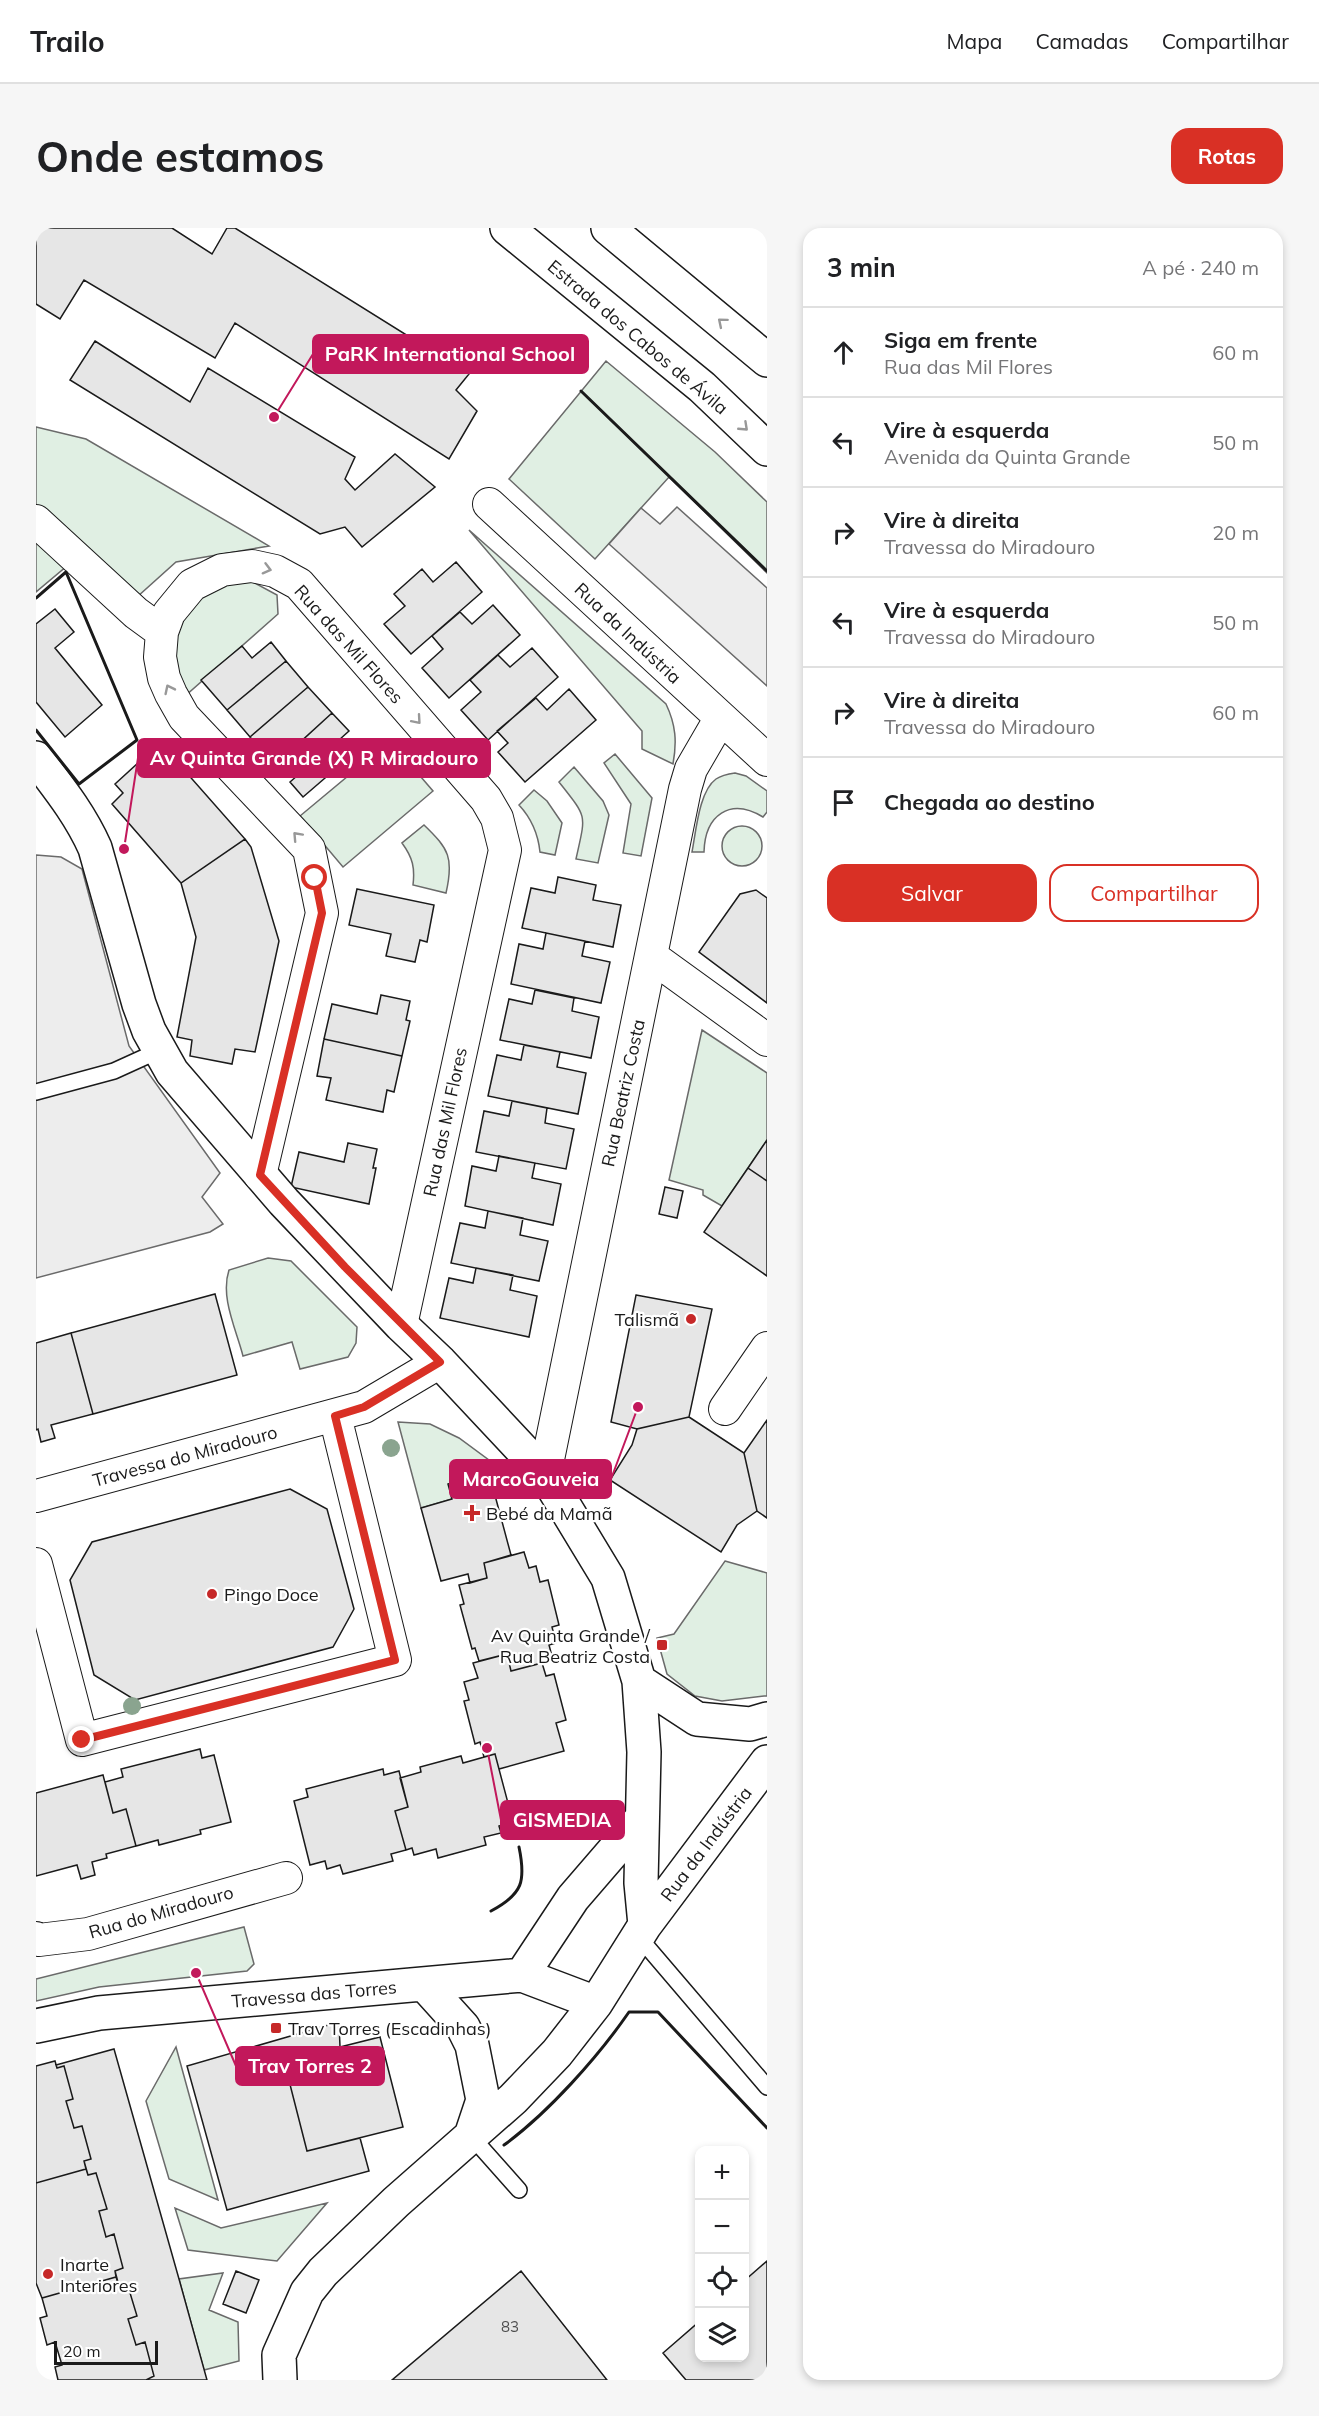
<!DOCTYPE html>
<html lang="pt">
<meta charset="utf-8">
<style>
:root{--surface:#fff;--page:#f6f6f6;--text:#202124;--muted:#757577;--line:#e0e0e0;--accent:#d93025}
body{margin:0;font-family:Mulish,sans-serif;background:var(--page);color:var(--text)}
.controls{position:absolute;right:18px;bottom:18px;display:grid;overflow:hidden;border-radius:12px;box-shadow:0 3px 9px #0003}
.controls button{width:54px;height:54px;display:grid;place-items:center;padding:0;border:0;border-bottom:2px solid var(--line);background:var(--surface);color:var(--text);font:30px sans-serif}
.scale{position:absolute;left:18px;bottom:15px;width:104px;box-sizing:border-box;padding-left:6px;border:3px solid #1a1a1a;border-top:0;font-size:16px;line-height:21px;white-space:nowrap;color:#1a1a1a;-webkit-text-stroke:4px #fff;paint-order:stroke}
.stop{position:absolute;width:18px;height:18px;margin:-14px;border:4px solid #d93025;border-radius:50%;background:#fff}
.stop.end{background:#d93025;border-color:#fff;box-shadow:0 2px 6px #0008}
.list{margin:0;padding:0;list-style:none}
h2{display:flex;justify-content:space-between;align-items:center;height:78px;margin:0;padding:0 24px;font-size:26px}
h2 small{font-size:20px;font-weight:400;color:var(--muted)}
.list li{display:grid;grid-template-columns:39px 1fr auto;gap:18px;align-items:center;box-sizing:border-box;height:90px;padding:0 24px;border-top:2px solid var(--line)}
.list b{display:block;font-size:22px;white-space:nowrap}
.list p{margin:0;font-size:20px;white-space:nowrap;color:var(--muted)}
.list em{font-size:20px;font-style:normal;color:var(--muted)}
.actions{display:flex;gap:12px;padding:18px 24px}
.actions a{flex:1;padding:14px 0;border:2px solid var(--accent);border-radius:18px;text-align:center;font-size:21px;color:var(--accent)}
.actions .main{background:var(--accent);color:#fff}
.icon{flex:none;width:33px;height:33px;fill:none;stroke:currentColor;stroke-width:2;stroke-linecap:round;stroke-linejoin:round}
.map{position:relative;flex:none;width:731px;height:2152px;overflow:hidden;border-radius:18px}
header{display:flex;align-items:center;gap:36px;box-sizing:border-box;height:84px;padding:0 30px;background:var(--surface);border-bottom:2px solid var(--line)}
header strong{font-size:28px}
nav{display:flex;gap:33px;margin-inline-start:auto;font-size:21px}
.intro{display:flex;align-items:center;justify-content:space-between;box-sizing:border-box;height:144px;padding:0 36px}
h1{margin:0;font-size:42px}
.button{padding:15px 27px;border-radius:18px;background:var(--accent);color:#fff;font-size:21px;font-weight:700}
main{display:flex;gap:36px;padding:0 36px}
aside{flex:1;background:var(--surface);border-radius:18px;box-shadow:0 3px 9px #0003}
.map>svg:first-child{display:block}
</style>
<header>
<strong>Trailo</strong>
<nav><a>Mapa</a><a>Camadas</a><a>Compartilhar</a></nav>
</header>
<div class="intro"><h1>Onde estamos</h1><a class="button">Rotas</a></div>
<main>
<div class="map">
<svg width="731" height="2152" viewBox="0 0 731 2152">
<rect width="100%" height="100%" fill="#fff"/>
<path fill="#e0efe3" stroke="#6a6a6a" stroke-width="1.5" d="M570 133 679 224 731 274V345L633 249 559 331 473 251Z
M0 199 50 211 233 318 140 334 101 369 50 322 0 364Z
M433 302 630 476C640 497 641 514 637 536L606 521V503Z
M213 352 241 367 242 386 149 468 141 452 136 412 160 366 186 354Z
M354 513 397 563 307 639 264 588Z
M579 526 616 570 605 628 587 625 595 576 568 535Z
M538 539 567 573 573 587 562 635 540 631C550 585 552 591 523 554Z
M699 545 710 548 731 563V584L727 589C694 569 669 587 668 624H656C660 604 663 563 680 551 686 547 692 546 699 545Z
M498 562 511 573 526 595 519 627 504 624C502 605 496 591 483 577Z
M388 597C413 621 418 630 410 665L377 657C379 640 377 630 366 615Z
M686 618a20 20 0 1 1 40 0a20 20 0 1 1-40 0Z
M666 802 731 845V912L686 978 667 967V962L633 952Z
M232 1030 255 1033 321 1099 320 1115 312 1129 264 1141 256 1114 207 1128C200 1101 184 1069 193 1042Z
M362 1194 394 1196 423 1210 461 1238 470 1257 449 1262 444 1247 413 1256 416 1271 385 1280Z
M689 1333 731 1345V1468H728L686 1473 659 1468 631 1446 621 1410 638 1406Z
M208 1699 218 1736 211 1743 63 1759 0 1773V1751Z
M140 1819 182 1972 133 1951 110 1873Z
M291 1975 241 2033 152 2022 139 1980 185 2000Z
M187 2045 173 2082 202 2094 203 2133 168 2142 143 2051Z"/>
<path fill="#ededed" stroke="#6a6a6a" stroke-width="1.5" d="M641 279 731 360V458L573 316 605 280 624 296Z
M0 627 25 629 46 641 93 818 184 945 166 969 187 996 174 1004 0 1050Z"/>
<path fill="#e6e6e6" stroke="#1a1a1a" stroke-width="1.5" d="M0 0H136L176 26 191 0H199L433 146 420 162 441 183 413 231 199 95 179 130 48 52 24 91 0 76Z
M59 113 154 174 172 140 319 229 309 251 319 262 359 226 399 259 326 319 309 299 284 306 34 152Z
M420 334 446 364 375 426 348 396 369 378 358 366 386 341 397 354Z
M457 377 484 407 413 470 386 440 407 421 396 408 424 384 436 396Z
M19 381 38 404 19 420 66 477 29 509 0 474V396Z
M235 414 250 433 191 482 165 452 206 418 216 430Z
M496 420 522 449 452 512 425 482 445 464 434 452 462 427 474 439Z
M250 433 272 459 214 509 191 482Z
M272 459 296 485 239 537 214 509Z
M533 461 560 492 489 554 462 524 472 515 461 503 500 470 511 482Z
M296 485 313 503 283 530 296 544 267 569 254 554 262 547 247 530Z
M114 524 123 534 134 526 209 611 145 655 76 576 87 565 79 556Z
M209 611 215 619 243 713 219 824 199 821 196 836 154 828 156 812 141 809 160 709 145 655Z
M522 649 560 657 557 672 585 677 577 719 486 700 495 660 519 665Z
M321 661 398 677 391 714 384 712 379 734 350 728 355 706 313 697Z
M720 662 731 670V775L663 724 704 666Z
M510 705 549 713 546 728 574 734 565 775 475 756 483 716 507 721Z
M499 762 538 770 536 783 563 789 555 830 464 812 473 771 496 776Z
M345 767 374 773 370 792 374 793 366 828 288 811 296 776 341 786Z
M288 811 366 828 358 864 351 862 347 884 290 872 295 850 281 848Z
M488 817 524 824 521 839 550 845 542 886 452 868 461 827 485 832Z
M476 873 511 880 509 895 538 901 530 941 440 924 448 883 473 888Z
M731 912V953L712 940Z
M312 915 341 921 337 940H340L333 976 255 959 263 924 308 934Z
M463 928 499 935 496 950 525 956 517 997 429 978 436 938 460 943Z
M712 940 731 953V1048L668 1004Z
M629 959 647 963 641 990 623 986Z
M452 983 487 990 484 1007 512 1013 503 1053 415 1035 424 995 449 1000Z
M440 1040 477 1047 474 1062 501 1068 493 1109 404 1090 413 1050 437 1055Z
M179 1066 201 1147 57 1186 35 1105Z
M600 1067 676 1081 653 1189 601 1201 575 1194Z
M35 1105 57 1186 15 1197 19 1210 5 1214 2 1201 0 1202V1115Z
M653 1189 708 1225 721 1283 701 1297 685 1324 574 1252 596 1217 601 1201Z
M731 1192V1290L721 1283 708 1225Z
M445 1247 449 1262 457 1260 475 1327 448 1335 451 1350 434 1355 432 1346 405 1353 385 1280 416 1271 412 1256Z
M254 1261 291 1281 318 1381 297 1419 99 1472 58 1447 34 1352 56 1314Z
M488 1324 493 1340 500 1338 504 1354 512 1352 523 1397 516 1399 520 1415 513 1417 517 1432 475 1443 471 1426 443 1433 439 1420 436 1421 424 1377 428 1376 423 1357 451 1350 448 1335Z
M471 1426 475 1443 506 1435 510 1448 518 1446 530 1492 520 1495 528 1523 463 1541 459 1526 448 1529 444 1514 439 1516 428 1473 433 1472 428 1454 442 1450 437 1435Z
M164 1521 166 1530 178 1527 195 1594 164 1602 165 1606 123 1617 122 1612 100 1618 90 1581 77 1585 69 1554 87 1549 85 1541Z
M459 1526 477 1594 463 1598 465 1605 448 1609 450 1617 402 1630 400 1621 378 1627 376 1620 370 1622 359 1583 372 1579 364 1550 385 1544 384 1539 425 1528 427 1535Z
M347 1541 348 1547 363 1543 372 1579 359 1583 370 1622 355 1626 357 1633 307 1646 304 1637 291 1641 289 1633 274 1637 258 1573 272 1569 270 1561Z
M67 1547 77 1585 90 1581 100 1618 70 1626 71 1630 56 1634 59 1647 45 1651 41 1637 0 1648V1565Z
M303 1794 304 1819 248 1833 271 1923 324 1910 333 1943 191 1982 151 1838Z
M344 1809 367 1899 271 1923 248 1833Z
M78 1821 143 2051 171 2152H110L118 2148 109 2114 100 2117 92 2091 101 2088 91 2055 83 2058 79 2043 87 2040 78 2006 70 2009 63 1983 71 1981 60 1945 52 1947 48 1933 55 1931 46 1898 38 1900 30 1873 37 1871 28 1838 21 1840 20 1837Z
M19 1833 21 1840 28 1838 37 1871 30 1873 38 1900 46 1898 55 1931 48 1933 50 1941 0 1955V1838Z
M50 1941 52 1947 60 1945 71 1981 63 1983 70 2009 78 2006 87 2040 79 2043 80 2049 6 2070 0 2055V1955Z
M731 2033V2152H650L627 2125 664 2093V2130H708V2053Z
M200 2043 223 2052 210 2085 187 2076Z
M485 2043 571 2152H356Z
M80 2049 83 2058 91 2055 101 2088 92 2091 100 2117 109 2114 118 2148 110 2152H22L19 2139 26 2137 19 2114 11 2117 4 2090 11 2088 6 2070Z"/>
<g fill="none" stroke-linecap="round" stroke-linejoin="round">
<g stroke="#1a1a1a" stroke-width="18">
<path id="lane" d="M0 864 78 843 122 823
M602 1708 731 1859
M435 1908 483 1962"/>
</g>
<g stroke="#1a1a1a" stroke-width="34">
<path id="street" d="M453 276 731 532
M0 293 100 385 126 404
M615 728 731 812
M224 947 286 685 273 621 148 489 135 466 128 450 124 429 126 404 133 385 156 357 186 342 216 338 239 343 263 356 450 571 461 590 469 622 365 1097
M689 1181 731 1120
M509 1246 649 561 655 541 684 491
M0 1268 328 1179 404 1134
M0 1336 46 1512 359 1432 299 1188
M0 1710 3 1712 52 1706 250 1650"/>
</g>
<g stroke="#1a1a1a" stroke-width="36">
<path id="secondary" d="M0 530C22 559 44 586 59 620L103 776 113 803 136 844 248 974 365 1097 404 1134 509 1246 572 1350 603 1453 608 1524 605 1655 609 1697 560 1775 521 1825 477 1871 360 1974 287 2044 271 2064 243 2127 244 2152
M603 1453 661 1491 714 1496 731 1491
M609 1697 731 1534
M486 1747 537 1670 606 1590
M389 1757 427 1799 436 1817 447 1872 435 1908
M0 1798 63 1785 486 1747 560 1775"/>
</g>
<g stroke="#1a1a1a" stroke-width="36">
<path id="highway" d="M471 0 666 159 731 221
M572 0 731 132"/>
</g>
<use href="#lane" stroke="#fff" stroke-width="15"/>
<use href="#street" stroke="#fff" stroke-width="32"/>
<use href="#secondary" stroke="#fff" stroke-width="33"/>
<use href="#highway" stroke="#fff" stroke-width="33"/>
<path stroke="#1a1a1a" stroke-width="3" d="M545 163 731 343
M0 370 30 344 101 512 43 556 0 502
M455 1683C487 1666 490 1653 483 1619
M468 1917C512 1885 562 1829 593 1784H622L731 1900"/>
</g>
<g fill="#8aa48f">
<circle cx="355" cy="1220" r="9"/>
<circle cx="96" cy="1478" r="9"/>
</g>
<defs><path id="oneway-chevron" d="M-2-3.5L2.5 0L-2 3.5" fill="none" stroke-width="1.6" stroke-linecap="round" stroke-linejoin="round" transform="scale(1.5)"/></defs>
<g stroke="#989898">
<use href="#oneway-chevron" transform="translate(686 94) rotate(-140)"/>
<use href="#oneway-chevron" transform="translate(708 199) rotate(43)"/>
<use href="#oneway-chevron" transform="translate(231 341) rotate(15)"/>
<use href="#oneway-chevron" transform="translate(133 461) rotate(-116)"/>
<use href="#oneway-chevron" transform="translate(381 492) rotate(49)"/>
<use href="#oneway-chevron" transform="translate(261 608) rotate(-133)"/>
</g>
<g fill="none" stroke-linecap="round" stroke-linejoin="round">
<path stroke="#d93025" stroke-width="8" d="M46 1512 359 1432 299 1188 328 1179 404 1134 309 1039 224 947 286 685 279 650"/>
</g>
<g fill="#c62828" stroke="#fff" stroke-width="2">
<circle cx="655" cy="1091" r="6"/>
<path d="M433 1276h6v6h6v6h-6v6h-6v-6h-6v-6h6z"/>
<circle cx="176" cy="1366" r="6"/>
<rect x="620" y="1411" width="12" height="12" rx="3"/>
<rect x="234" y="1794" width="12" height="12" rx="3"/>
<circle cx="12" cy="2046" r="6"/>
</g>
<g text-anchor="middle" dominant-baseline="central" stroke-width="4.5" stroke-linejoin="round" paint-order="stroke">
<g font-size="15" fill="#4d4d4d">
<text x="474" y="2098">83</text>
</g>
<g font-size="18" fill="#1a1a1a" stroke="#fff">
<text transform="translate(602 109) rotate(40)">Estrada dos Cabos de Ávila</text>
<text transform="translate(592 405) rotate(43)">Rua da Indústria</text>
<text transform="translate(313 416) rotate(48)">Rua das Mil Flores</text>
<text transform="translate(587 865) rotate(-78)">Rua Beatriz Costa</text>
<text transform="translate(409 894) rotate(-78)">Rua das Mil Flores</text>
<text transform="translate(149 1228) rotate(-15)">Travessa do Miradouro</text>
<text transform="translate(670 1616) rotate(-53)">Rua da Indústria</text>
<text transform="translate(125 1684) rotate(-16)">Rua do Miradouro</text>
<text transform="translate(278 1766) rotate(-5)">Travessa das Torres</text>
</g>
<g font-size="18" fill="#1a1a1a" stroke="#fff" text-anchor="start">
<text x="643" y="1091" text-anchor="end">Talismã</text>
<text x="450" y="1285">Bebé da Mamã</text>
<text x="188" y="1366">Pingo Doce</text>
<text x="614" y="1407" text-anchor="end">Av Quinta Grande /<tspan x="614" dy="21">Rua Beatriz Costa</tspan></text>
<text x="252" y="1800">Trav Torres (Escadinhas)</text>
<text x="24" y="2036">Inarte<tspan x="24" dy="21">Interiores</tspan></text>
</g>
</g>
<path fill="none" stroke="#c2185b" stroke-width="2" d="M238 189L277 126M88 621L102 530M602 1179L575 1251M451 1520L465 1592M160 1745L200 1838"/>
<g fill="#c2185b" stroke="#fff" stroke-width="2">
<circle cx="238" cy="189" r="6"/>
<circle cx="88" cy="621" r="6"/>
<circle cx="602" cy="1179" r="6"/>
<circle cx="451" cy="1520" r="6"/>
<circle cx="160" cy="1745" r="6"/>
</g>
<g fill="#c2185b" stroke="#c2185b" stroke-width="2">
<rect x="277" y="107" width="275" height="38" rx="6"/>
<rect x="102" y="511" width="352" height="38" rx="6"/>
<rect x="414" y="1232" width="161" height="38" rx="6"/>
<rect x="465" y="1573" width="123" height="38" rx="6"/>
<rect x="200" y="1819" width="148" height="38" rx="6"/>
</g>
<g font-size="20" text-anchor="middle" font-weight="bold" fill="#fff">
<text x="414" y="133">PaRK International School</text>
<text x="278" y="537">Av Quinta Grande (X) R Miradouro</text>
<text x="495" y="1258">MarcoGouveia</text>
<text x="526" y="1599">GISMEDIA</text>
<text x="274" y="1845">Trav Torres 2</text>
</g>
</svg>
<div class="controls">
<button>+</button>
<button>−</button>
<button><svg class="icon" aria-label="locate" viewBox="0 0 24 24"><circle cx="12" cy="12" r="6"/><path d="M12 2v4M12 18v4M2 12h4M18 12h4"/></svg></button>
<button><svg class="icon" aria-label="layers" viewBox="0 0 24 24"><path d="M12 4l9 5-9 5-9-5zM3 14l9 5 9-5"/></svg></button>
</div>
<div class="scale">20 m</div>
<div class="stop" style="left:279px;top:650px"></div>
<div class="stop end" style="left:46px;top:1512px"></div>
</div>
<aside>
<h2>3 min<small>A pé · 240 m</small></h2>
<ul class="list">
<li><svg class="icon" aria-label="ahead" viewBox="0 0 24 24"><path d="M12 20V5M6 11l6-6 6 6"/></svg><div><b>Siga em frente</b><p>Rua das Mil Flores</p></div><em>60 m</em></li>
<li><svg class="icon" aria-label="left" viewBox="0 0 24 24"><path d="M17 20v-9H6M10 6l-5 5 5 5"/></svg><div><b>Vire à esquerda</b><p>Avenida da Quinta Grande</p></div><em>50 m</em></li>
<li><svg class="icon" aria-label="right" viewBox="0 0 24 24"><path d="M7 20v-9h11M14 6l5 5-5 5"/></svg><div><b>Vire à direita</b><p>Travessa do Miradouro</p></div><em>20 m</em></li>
<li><svg class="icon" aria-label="left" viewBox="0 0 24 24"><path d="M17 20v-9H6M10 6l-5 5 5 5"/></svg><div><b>Vire à esquerda</b><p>Travessa do Miradouro</p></div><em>50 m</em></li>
<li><svg class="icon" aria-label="right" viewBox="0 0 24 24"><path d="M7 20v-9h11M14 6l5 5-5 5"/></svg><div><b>Vire à direita</b><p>Travessa do Miradouro</p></div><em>60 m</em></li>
<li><svg class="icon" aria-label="arrive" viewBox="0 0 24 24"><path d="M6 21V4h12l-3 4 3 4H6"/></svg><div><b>Chegada ao destino</b></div></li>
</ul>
<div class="actions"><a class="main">Salvar</a><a>Compartilhar</a></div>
</aside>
</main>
